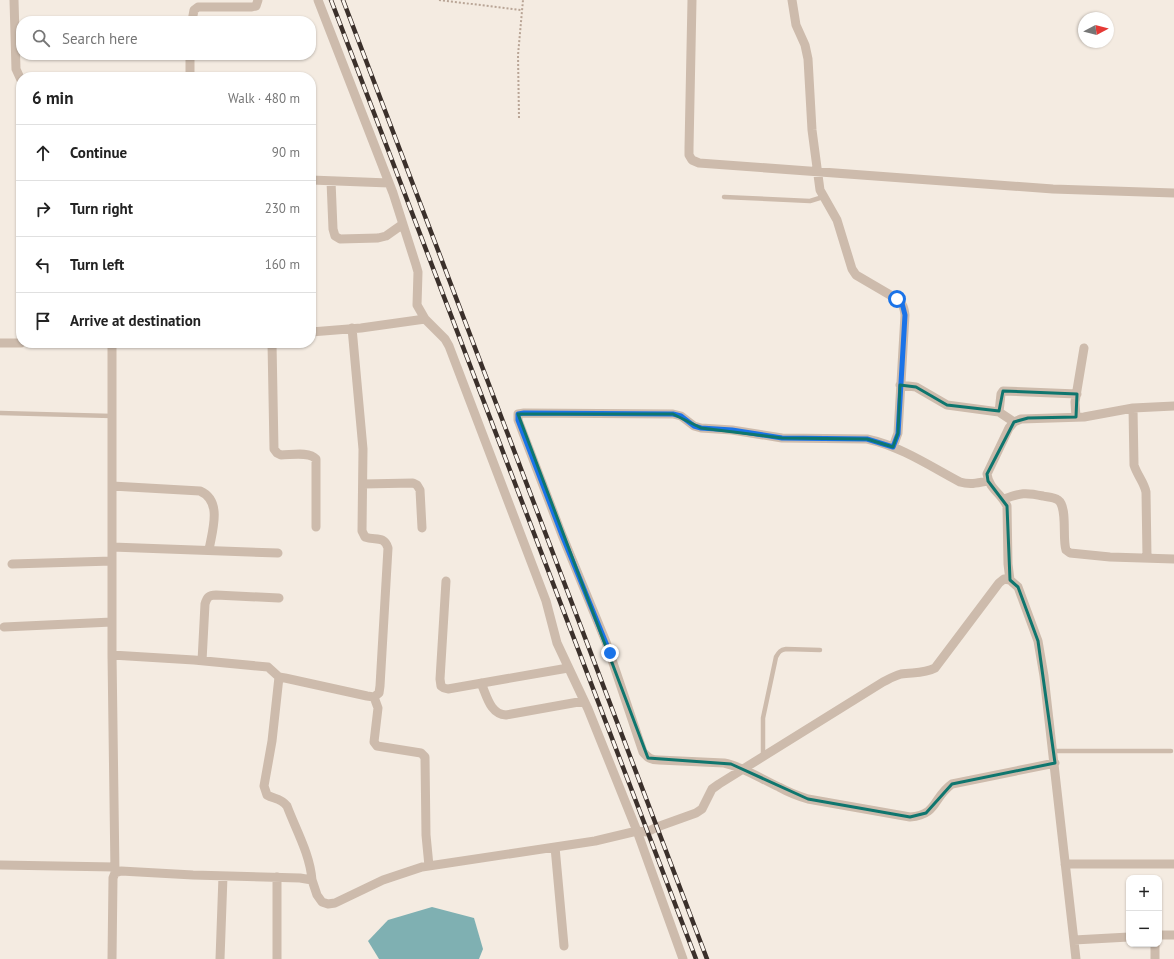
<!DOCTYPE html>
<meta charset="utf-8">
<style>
:root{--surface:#fff;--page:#f2f2f2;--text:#222;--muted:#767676;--line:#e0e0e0}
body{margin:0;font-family:"PT Sans",sans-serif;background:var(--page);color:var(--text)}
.controls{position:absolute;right:12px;bottom:12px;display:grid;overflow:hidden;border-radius:8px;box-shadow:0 1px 3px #0004}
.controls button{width:36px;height:36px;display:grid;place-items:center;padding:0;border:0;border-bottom:1px solid var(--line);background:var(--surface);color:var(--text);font:20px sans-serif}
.compass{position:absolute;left:1078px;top:12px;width:36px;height:36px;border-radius:50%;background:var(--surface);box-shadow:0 1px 3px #0004;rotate:83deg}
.stop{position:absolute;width:12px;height:12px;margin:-9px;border:3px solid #1a73e8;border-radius:50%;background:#fff}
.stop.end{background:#1a73e8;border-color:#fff;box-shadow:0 1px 4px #0008}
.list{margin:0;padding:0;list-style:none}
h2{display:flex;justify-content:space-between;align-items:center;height:52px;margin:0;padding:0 16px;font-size:17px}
h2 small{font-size:13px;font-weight:400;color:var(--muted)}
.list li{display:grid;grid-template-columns:26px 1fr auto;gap:12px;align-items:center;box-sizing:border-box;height:56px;padding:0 16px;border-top:1px solid var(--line)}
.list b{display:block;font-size:15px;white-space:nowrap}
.list em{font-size:13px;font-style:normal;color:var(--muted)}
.icon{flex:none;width:22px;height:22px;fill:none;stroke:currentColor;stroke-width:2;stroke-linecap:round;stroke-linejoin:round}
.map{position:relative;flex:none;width:1174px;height:959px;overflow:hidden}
.search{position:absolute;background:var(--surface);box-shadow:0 1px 3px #0004;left:16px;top:16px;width:300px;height:44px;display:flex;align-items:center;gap:10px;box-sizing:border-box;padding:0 14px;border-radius:16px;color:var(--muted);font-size:15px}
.panel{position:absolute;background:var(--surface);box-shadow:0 1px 3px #0004;left:16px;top:72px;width:300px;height:276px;border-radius:16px}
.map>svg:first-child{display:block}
</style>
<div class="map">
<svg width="1174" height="959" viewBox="0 0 1174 959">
<rect width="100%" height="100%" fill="#f4ebe1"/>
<path fill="#7fb0b2" d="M432 907 474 918 483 949 479 959H379L368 941 388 920Z"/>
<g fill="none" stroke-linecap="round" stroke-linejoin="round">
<path stroke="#b9a596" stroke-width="2" stroke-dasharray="2 2" stroke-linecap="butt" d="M439 0 521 10
M519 118 518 55 523 0"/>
<path stroke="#cdbbac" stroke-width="4.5" d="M724 197 810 201 823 197
M0 413 112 416
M1053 751H1171
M763 756V718L776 657C779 652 780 650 786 649L820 650"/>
<path stroke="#cdbbac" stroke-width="9" d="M14 0 16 69 21 80
M318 0 393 193 416 265 418 272 417 305 425 319 445 339 449 346 546 601 557 643 588 709 637 831 683 959
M692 0 689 148V155L692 160 699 163 1053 189 1174 193
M792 0 796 25 805 45 808 59 812 130 820 190 837 220 852 269 856 275 897 299C903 304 904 307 905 315L898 433 893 447
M192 21 194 10 198 7H251L256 6 258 0
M190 77V55
M311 180 389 183
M331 181 333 229 335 236 340 239 378 238 386 236 403 224
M311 332 361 328 425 319
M0 343H21
M112 343V655L115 873
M272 343 274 449 277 453 281 455C291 455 309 451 316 459V527
M900 385 916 387 947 405 999 412 1014 422
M1133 408 1134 465C1137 475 1144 482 1146 492L1147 557
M999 412 1001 394 1003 391 1077 394
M1076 417 1075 402 1084 348
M988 481C978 483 970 485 960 482 930 466 900 446 867 439L782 438 732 430 701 428 694 426 681 416 673 414 524 413 518 414V420L562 535 606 642 643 752C648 758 651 760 659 760L724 763C744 767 761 779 779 787 788 792 798 796 808 799L910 817C938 815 933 797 952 784L1055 763
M363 484 413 483 417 485 420 490 422 528
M112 486 200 491C223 501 212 531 209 550
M1004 499C1021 493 1025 492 1043 496 1047 497 1054 497 1058 500 1068 507 1062 538 1066 550L1070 553 1110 557 1174 559
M112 547 278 553
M12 564 112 561
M1010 580 1008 564 1007 506C1001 493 989 489 987 474L1009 428 1014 422 1021 419 1084 417 1133 408 1174 406
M446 581 440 679 441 686 444 688 448 689 568 668
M4 627 112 622
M112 655 194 660 268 667 279 677 285 678 367 696 374 697 379 693 380 686 388 548C384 535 375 541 365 537L362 531 363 449 352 328
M202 661 205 604C207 597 209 595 216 595L279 598
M279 677 272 741 264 786 267 795C274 799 281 798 287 806 296 830 310 854 312 880
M481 683C487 696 490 714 506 715L584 701
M374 697 378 708 374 742 377 746 421 753 425 757 426 835 429 866
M555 847 564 946
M1065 864H1174
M0 865 115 867
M1159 935H1174
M1074 940 1129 937
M1155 944V959
M112 959 113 878 115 873 121 871 193 875 300 878 312 880 317 895 322 902 328 904 335 903 383 880 422 867 595 841 637 831 647 832 657 827 696 813 702 809 712 789 719 784 883 682C889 679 894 676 901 674 912 672 924 674 935 668L999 583 1004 579 1010 580 1018 587 1038 641 1044 676 1076 959
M220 959 223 876
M277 959V877"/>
<g stroke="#3b302b" stroke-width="4.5">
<path id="rail" d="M331 0 696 959
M343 0 707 959"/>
</g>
<use href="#rail" stroke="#fbf5ee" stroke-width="3" stroke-dasharray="9" stroke-linecap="butt"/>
</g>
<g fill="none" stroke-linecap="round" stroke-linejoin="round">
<path stroke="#1a73e8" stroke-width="5" d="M610 653 562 535 518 420V414L524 413 673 414 681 416 694 426 701 428 732 430 782 438 867 439 893 447 898 434 905 315 902 303 897 299"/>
</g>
<path fill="none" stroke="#0f766e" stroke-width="3" stroke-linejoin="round" d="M900 385 916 387 947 405 999 411 1003 391 1077 394 1076 417 1028 418 1014 422 987 474 988 481 1007 506 1010 580 1018 587 1038 641 1055 763 952 784 926 813 910 817 808 799 731 764 648 758 518 414H673L701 428 782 438 867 439 893 447 898 433Z"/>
</svg>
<div class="controls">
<button>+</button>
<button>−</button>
</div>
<svg class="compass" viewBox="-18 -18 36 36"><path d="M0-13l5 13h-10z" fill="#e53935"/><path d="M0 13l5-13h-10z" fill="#767676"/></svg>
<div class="stop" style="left:897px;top:299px"></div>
<div class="stop end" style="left:610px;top:653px"></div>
<div class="search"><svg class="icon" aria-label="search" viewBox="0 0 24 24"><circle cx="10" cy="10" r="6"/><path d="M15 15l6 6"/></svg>Search here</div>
<section class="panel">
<h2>6 min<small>Walk · 480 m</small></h2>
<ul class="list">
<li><svg class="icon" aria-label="ahead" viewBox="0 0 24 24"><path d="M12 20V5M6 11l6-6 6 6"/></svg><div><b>Continue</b></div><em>90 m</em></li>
<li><svg class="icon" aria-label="right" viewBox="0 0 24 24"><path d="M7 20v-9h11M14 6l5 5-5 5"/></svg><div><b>Turn right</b></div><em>230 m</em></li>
<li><svg class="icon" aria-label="left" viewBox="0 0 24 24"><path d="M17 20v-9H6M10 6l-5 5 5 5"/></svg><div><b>Turn left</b></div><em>160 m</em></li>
<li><svg class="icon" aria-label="arrive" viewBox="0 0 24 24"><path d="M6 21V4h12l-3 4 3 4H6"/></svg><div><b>Arrive at destination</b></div></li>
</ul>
</section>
</div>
